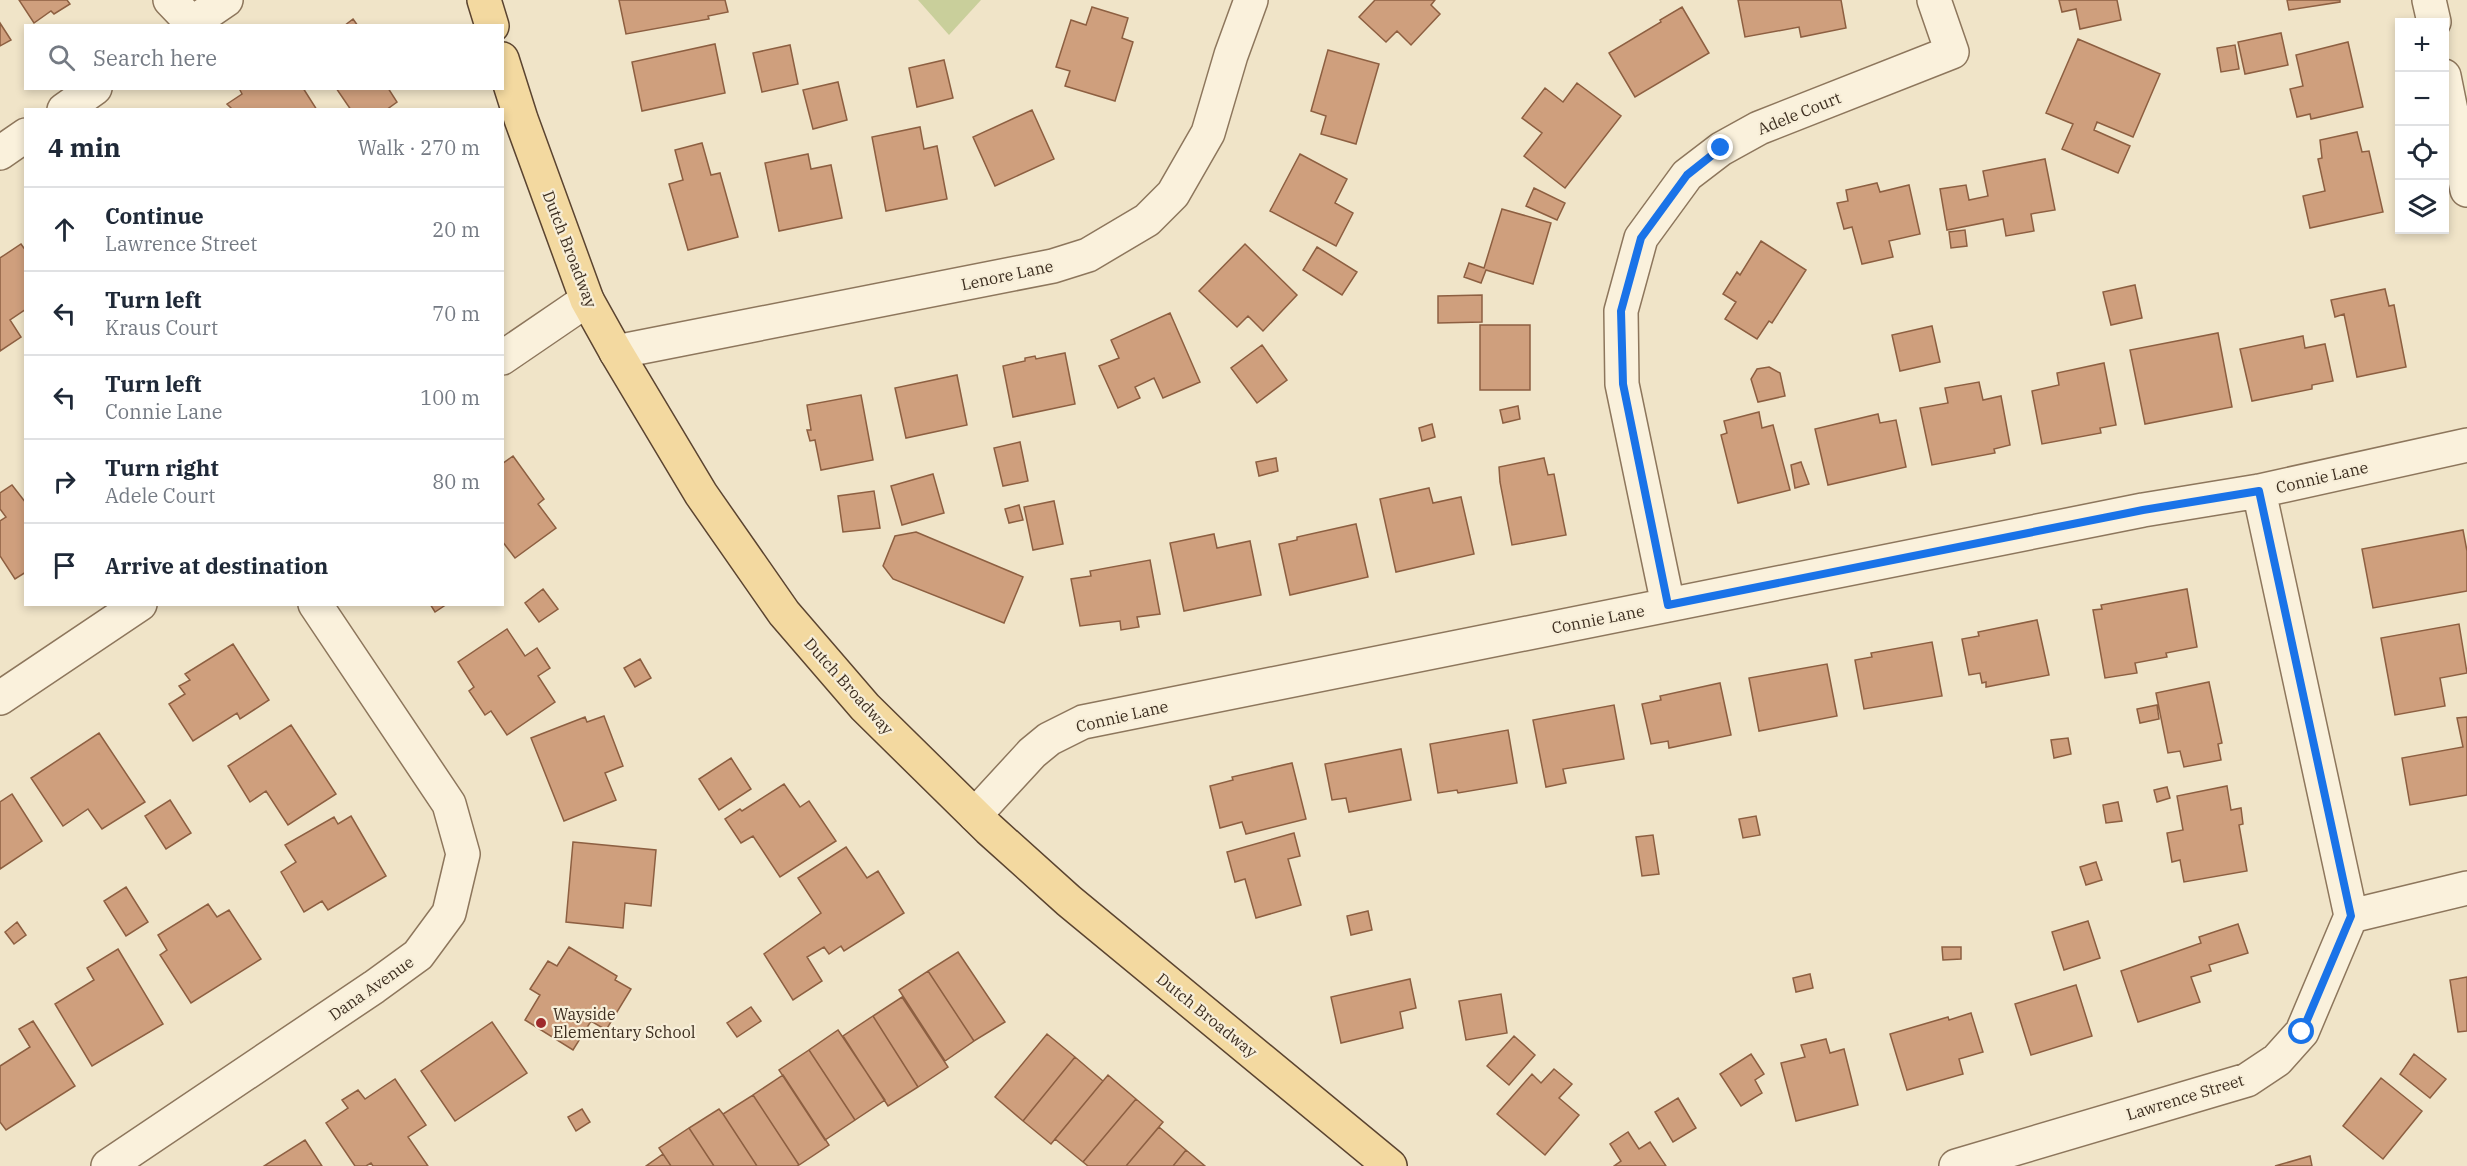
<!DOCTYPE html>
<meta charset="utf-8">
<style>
:root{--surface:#fff;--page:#f2f2f3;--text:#1f2937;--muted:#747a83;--line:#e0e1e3}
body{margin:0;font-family:"IBM Plex Serif",serif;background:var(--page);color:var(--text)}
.controls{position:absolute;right:18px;top:18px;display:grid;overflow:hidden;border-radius:0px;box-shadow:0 3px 9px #0003}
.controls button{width:54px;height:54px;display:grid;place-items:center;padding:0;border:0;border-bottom:2px solid var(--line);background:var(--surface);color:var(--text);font:30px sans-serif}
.stop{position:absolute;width:18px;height:18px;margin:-14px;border:4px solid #1a73e8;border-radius:50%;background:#fff}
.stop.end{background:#1a73e8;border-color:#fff;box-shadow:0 2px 6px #0008}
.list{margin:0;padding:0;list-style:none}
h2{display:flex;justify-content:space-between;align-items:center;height:78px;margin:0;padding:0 24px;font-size:26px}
h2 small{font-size:20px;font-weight:400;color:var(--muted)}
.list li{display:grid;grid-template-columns:39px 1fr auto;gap:18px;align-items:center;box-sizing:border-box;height:84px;padding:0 24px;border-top:2px solid var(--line)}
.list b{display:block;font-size:22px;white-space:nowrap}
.list p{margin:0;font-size:20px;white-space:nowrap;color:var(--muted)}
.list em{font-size:20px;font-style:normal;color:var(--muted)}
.icon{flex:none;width:33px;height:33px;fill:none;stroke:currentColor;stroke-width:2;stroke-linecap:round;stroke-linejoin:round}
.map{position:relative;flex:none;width:2467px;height:1166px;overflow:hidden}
.search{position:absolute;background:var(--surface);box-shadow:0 3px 9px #0003;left:24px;top:24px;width:480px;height:66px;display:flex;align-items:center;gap:15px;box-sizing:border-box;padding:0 21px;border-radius:0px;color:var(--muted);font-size:22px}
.panel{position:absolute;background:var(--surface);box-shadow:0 3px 9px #0003;left:24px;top:108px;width:480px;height:498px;border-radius:0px}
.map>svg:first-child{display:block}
</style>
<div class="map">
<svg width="2467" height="1166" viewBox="0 0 2467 1166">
<rect width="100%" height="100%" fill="#f0e4c8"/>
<path fill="#c9cf9b" d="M918 0H981L949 35Z"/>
<path fill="#cf9f7d" stroke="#8d5f41" stroke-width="1.5" d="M19 0H67L70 4 54 14 51 11 34 23Z
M619 0H725L728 12 708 16 709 19 626 34Z
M1375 0H1435L1431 5 1440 14 1411 45 1397 31 1386 42 1359 17Z
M1738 0H1841L1846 28 1801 37 1799 27 1745 37Z
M2059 0H2117L2121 20 2080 29 2076 9 2062 12Z
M2287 0H2340V2L2289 10Z
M1092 7 1128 18 1122 38 1133 42 1115 101 1065 86 1070 71 1056 67 1071 20 1086 25Z
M1682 7 1709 53 1635 97 1609 53 1661 22 1660 20Z
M353 19 358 26H344Z
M0 23 11 40 0 46Z
M2281 33 2288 65 2245 74 2238 42Z
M2078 39 2160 74 2133 137 2097 122 2094 130 2130 146 2118 173 2062 149 2073 124 2046 113Z
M2348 42 2363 107 2311 119 2310 114 2297 117 2290 89 2303 86 2296 55Z
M715 44 725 93 642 111 632 62Z
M790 45 798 84 762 92 753 53Z
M2235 45 2239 69 2221 72 2217 48Z
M1328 50 1379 64 1356 144 1321 134 1326 116 1311 111Z
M944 60 953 98 917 107 909 68Z
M838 82 847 120 813 129 803 90Z
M1577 83 1621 116 1565 188 1524 156 1542 133 1522 118 1545 88 1563 102Z
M303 88 317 110H229L231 108 227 104 242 94 239 88Z
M336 88H388L397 102 386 110H351Z
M1032 110 1054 159 995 186 973 137Z
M920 127 924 149 937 146 947 199 886 211 872 137Z
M2357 132 2362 152 2369 151 2383 212 2310 228 2303 196 2325 191 2318 159 2322 158 2320 140Z
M702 143 711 175 720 173 738 237 688 250 669 184 683 180 675 150Z
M808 154 811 169 831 165 842 218 779 231 765 163Z
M1300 154 1347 179 1335 203 1353 213 1336 246 1270 211Z
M2045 159 2055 210 2031 214 2034 231 2006 236 2003 219 1947 230 1940 189 1966 185 1969 200 1988 196 1983 171Z
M1877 183 1880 192 1909 185 1920 234 1889 241 1893 257 1862 264 1852 227 1844 229 1837 203 1848 201 1846 190Z
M1534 188 1565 203 1557 220 1526 206Z
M1502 209 1551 223 1533 284 1486 270 1481 283 1464 277 1469 263 1484 268Z
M1965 230 1967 246 1951 248 1949 232Z
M1761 241 1806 270 1772 323 1769 321 1757 339 1725 319 1736 302 1723 294 1737 272 1740 275Z
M21 244 26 251V309L10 320 21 337 0 351V258Z
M1245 244 1297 295 1263 331 1248 316 1237 327 1199 291Z
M1317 247 1357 272 1342 295 1303 270Z
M2135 285 2142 318 2111 325 2103 292Z
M2385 289 2389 306 2394 305 2406 367 2357 377 2344 314 2335 317 2331 300Z
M1482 295V322L1438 323V296Z
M1170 313 1200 382 1163 398 1154 378 1135 387 1140 398 1118 408 1099 366 1119 358 1111 340Z
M1480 325H1530V390H1480Z
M1932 326 1940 362 1900 371 1892 335Z
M2218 333 2232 407 2145 424 2130 350Z
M2303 336 2305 348 2325 344 2333 381 2312 385V389L2252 401 2240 349Z
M1262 345 1287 380 1257 403 1231 368Z
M1065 353 1075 404 1013 417 1003 366 1025 361V358L1035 356 1036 359Z
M2104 363 2116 425 2100 428 2101 433 2042 444 2032 391 2059 385 2057 373Z
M1769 367 1780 373 1785 396 1758 402 1751 379 1757 369Z
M957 375 967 425 906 438 895 388Z
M1979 382 1983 400 2001 396 2010 445 1994 449 1995 453 1932 465 1920 408 1948 403 1945 388Z
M861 395 873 460 821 470 815 440 810 441 807 430H811L807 405Z
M1518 406 1520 419 1503 423 1500 410Z
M1759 412 1762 428 1773 425 1790 490 1738 503 1721 435 1727 433 1724 421Z
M1878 414 1880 423 1896 420 1906 467 1828 485 1815 429Z
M1432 424 1435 437 1422 441 1419 428Z
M1020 442 1028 481 1003 486 994 448Z
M513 456 544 499 538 504 556 528 515 558 502 541V464Z
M1276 458 1278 471 1259 476 1256 462Z
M1544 458 1548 475 1554 474 1566 535 1512 545 1500 482 1499 467Z
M1801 462 1809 484 1795 488 1791 465Z
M933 474 944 513 902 525 891 486Z
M12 485 26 503V572L15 579 0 556V521L6 517 0 509V493Z
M1429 488 1433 503 1461 497 1474 554 1396 572 1380 499Z
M874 491 880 528 843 532 838 496Z
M1054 501 1063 544 1033 550 1024 507Z
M1019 505 1023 520 1009 523 1005 509Z
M1356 524 1368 577 1290 595 1279 544 1297 540V537Z
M2463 530 2467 551V591L2373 608 2362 549Z
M916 532 1023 577 1004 623 893 579 883 566 895 536Z
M1214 534 1217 548 1250 541 1261 595 1184 611 1170 543Z
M1150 560 1160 614 1137 617 1139 627 1121 630 1120 621 1080 626 1071 579 1091 576 1090 571Z
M543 589 558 609 539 622 525 603Z
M2187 589 2197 647 2166 653 2167 657 2135 663 2137 673 2105 678 2093 610 2102 609 2101 605Z
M430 604H447L435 612Z
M2037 620 2049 675 1986 687V682L1982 683 1980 673 1969 675 1962 639 1979 636 1978 632Z
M2459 624 2467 673 2440 678 2445 706 2395 715 2381 638Z
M507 629 525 656 537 648 550 668 538 676 555 702 507 735 491 711 485 715 469 691 474 687 458 662Z
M1932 642 1942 696 1864 709 1855 660 1872 657 1871 653Z
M233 644 269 700 240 719 237 713 193 741 169 704 185 694 179 686 190 680 185 674Z
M640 659 651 678 635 687 624 668Z
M1827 664 1837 716 1759 731 1749 678Z
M2209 682 2222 743 2218 744 2221 760 2184 767 2180 751 2168 753 2156 693Z
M1720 683 1731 735 1669 748 1668 741 1651 744 1642 704 1661 700 1660 696Z
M1614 705 1624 759 1563 769 1566 783 1546 787 1533 720Z
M2157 705 2159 719 2140 723 2137 709Z
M604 716 623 766 605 773 616 800 564 821 531 738 585 717 587 722Z
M2467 717V795L2410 805 2402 758 2463 747 2457 718Z
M291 725 336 794 288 825 266 791 250 802 228 766Z
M1508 730 1517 783 1458 793 1457 790 1438 793 1430 744Z
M99 733 145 802 102 829 88 809 63 826 31 778Z
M2068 738 2071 754 2054 758 2051 740Z
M1401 749 1411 800 1349 812 1346 798 1332 800 1325 764Z
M731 758 751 789 719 810 699 779Z
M1292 763 1306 819 1246 834 1242 822 1220 828 1210 786 1233 780 1232 777Z
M784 784 800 807 809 801 836 841 780 877 753 836 741 843 725 819 740 809 742 811Z
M2227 786 2231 810 2241 808 2243 824 2239 825 2247 871 2184 882 2180 860 2172 862 2167 833 2183 830 2177 796Z
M2167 787 2170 798 2157 802 2154 790Z
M12 794 42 841 0 869V802Z
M170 800 191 833 166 849 145 816Z
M2118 802 2122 821 2106 823 2103 805Z
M351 816 386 876 328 910 322 901 304 912 281 872 296 862 285 845 334 817 338 824Z
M1756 816 1760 835 1743 838 1739 819Z
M1294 833 1300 856 1288 859 1301 905 1256 918 1245 879 1235 882 1227 852Z
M1653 835 1659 874 1642 876 1636 837Z
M573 842 656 850 651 906 625 903 623 928 566 922Z
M846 847 867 878 878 871 904 913 844 951 841 946 829 954 824 947 807 957 822 981 793 1000 764 954 821 913 798 878Z
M2096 862 2102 880 2086 885 2080 867Z
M126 887 148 922 126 936 104 901Z
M208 904 217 917 229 910 261 959 191 1003 160 955 167 950 158 935Z
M1368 911 1372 930 1351 935 1347 916Z
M2088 921 2100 958 2064 970 2052 932Z
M17 922 26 935 14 944 5 932Z
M2238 924 2248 953 2209 965 2211 971 2191 977 2200 1002 2138 1022 2121 971 2201 943 2199 937Z
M569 947 617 976 615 980 631 989 606 1030 591 1021 573 1050 525 1020 540 995 530 989 548 961 557 966Z
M1942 947H1961V959L1943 960Z
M118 949 163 1024 92 1066 55 1004 94 980 87 968Z
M958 952 1005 1022 974 1041 928 971Z
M928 971 974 1041 945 1061 899 990Z
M1810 974 1813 988 1796 992 1793 978Z
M2467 977V1031L2458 1032 2450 980Z
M1410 979 1416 1008 1400 1012 1403 1028 1341 1043 1331 997Z
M2076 985 2092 1036 2031 1055 2015 1004Z
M1501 994 1507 1033 1466 1040 1459 1001Z
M902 997 948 1067 918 1087 873 1016Z
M751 1007 761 1021 737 1037 727 1023Z
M1971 1013 1983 1052 1959 1059 1963 1074 1907 1090 1890 1034 1948 1017 1949 1020Z
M873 1016 918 1087 888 1106 843 1036Z
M33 1021 75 1086 6 1130 0 1122V1066L30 1047 19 1029Z
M492 1022 527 1073 455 1121 421 1071Z
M838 1030 885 1100 855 1120 809 1050Z
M1047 1034 1075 1057 1023 1121 995 1097Z
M1514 1036 1535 1055 1509 1085 1487 1066Z
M1826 1039 1830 1053 1844 1049 1858 1105 1796 1121 1781 1063 1805 1057 1801 1045Z
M809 1050 855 1120 825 1140 779 1070Z
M1751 1054 1764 1074 1755 1080 1762 1093 1741 1106 1720 1074Z
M2414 1054 2446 1079 2430 1098 2400 1074Z
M1075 1057 1103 1081 1051 1144 1023 1121Z
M1554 1069 1572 1084 1559 1098 1579 1115 1545 1155 1497 1114 1532 1074 1541 1083Z
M783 1075 829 1145 799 1165 753 1095Z
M1108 1075 1136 1099 1083 1162 1055 1139Z
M2381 1078 2422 1111 2383 1159 2343 1126Z
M395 1079 426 1125 408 1137 428 1166H373L371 1163 366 1166H355L326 1123 348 1108 342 1100 358 1090 365 1099Z
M753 1095 799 1165 797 1166H757L723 1114Z
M1678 1098 1696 1128 1673 1142 1655 1112Z
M1136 1099 1163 1122 1126 1166H1088L1083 1162Z
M582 1109 590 1122 576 1131 568 1117Z
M719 1109 723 1114 757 1166H714L689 1128Z
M1159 1127 1186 1150 1173 1166H1126Z
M689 1128 714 1166H671L659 1148Z
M1628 1132 1639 1149 1650 1142 1666 1166H1614L1621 1161 1610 1144Z
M305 1140 322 1166H264Z
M1186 1150 1205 1166H1173Z
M663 1154 671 1166H646Z
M2310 1156 2312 1166H2275Z"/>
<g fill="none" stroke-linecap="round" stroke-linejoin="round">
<g stroke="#8d765c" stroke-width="36">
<path id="minor" d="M170 0 192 23
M2429 0 2434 22
M188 26 226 0
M2444 76 2467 190
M64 110 95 88
M0 153 26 135
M616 352 1053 266 1088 255 1147 220 1173 194 1208 133 1231 55 1251 0
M502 358 587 300
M2259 491 2351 916
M1668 605 1622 384 1621 311 1641 238 1687 175 1721 149 1759 128 1952 52 1934 0
M0 698 140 604
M975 815 1032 753 1049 739 1083 722 2143 510 2259 491 2467 445
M2351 916 2467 888
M108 1166 374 987 418 955 449 913 463 854 449 804 315 604
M1956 1166 2247 1080 2277 1060 2302 1032 2351 916"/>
</g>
<g stroke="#5b4430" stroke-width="36">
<path id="major" d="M484 0 492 26
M502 59 521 119 587 300 616 352 701 494 784 613 865 707 989 829 1069 901 1390 1166"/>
</g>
<use href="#minor" stroke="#faf1dc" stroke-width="33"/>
<use href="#major" stroke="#f3d9a0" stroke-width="33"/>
</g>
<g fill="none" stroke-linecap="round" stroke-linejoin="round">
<path stroke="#1a73e8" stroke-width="8" d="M1721 148 1687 175 1641 238 1621 311 1623 384 1668 605 2143 510 2259 491 2351 916 2302 1032"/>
</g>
<circle fill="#9e2a2b" stroke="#f7eed8" stroke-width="2" cx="541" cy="1023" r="6"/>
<g text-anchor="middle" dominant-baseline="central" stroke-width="4.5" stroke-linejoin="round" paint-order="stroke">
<g font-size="16" fill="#3d2e20" stroke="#f7eed8">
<text transform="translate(1799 113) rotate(-22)">Adele Court</text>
<text transform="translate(570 249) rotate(69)">Dutch Broadway</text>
<text transform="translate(1007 275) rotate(-12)">Lenore Lane</text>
<text transform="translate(2322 477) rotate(-13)">Connie Lane</text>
<text transform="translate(1598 619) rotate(-11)">Connie Lane</text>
<text transform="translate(849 686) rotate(48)">Dutch Broadway</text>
<text transform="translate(1122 716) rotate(-13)">Connie Lane</text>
<text transform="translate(371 988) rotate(-35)">Dana Avenue</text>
<text transform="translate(1207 1015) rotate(39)">Dutch Broadway</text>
<text transform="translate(2185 1097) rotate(-17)">Lawrence Street</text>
</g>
<g font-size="16" fill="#3d2e20" stroke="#f7eed8" text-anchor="start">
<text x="553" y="1014">Wayside<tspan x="553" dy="18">Elementary School</tspan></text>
</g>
</g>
</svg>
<div class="controls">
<button>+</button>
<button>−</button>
<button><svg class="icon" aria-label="locate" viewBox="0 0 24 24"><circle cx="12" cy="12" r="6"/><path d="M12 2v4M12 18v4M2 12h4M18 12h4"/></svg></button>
<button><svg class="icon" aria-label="layers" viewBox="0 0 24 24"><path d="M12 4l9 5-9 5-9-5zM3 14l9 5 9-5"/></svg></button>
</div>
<div class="stop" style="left:2302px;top:1032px"></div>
<div class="stop end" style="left:1721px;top:148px"></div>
<div class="search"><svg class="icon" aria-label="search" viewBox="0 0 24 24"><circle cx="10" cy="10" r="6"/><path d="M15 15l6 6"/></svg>Search here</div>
<section class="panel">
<h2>4 min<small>Walk · 270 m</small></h2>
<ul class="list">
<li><svg class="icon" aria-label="ahead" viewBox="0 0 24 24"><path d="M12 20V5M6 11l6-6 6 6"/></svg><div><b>Continue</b><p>Lawrence Street</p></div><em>20 m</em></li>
<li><svg class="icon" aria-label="left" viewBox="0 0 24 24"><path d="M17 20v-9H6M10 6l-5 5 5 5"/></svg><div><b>Turn left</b><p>Kraus Court</p></div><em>70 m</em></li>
<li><svg class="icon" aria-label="left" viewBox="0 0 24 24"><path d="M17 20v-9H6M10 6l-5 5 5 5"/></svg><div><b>Turn left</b><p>Connie Lane</p></div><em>100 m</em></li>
<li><svg class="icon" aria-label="right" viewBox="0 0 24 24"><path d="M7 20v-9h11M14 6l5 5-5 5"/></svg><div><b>Turn right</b><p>Adele Court</p></div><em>80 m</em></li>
<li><svg class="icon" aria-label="arrive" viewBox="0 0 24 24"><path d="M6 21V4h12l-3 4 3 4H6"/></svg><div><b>Arrive at destination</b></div></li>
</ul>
</section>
</div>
